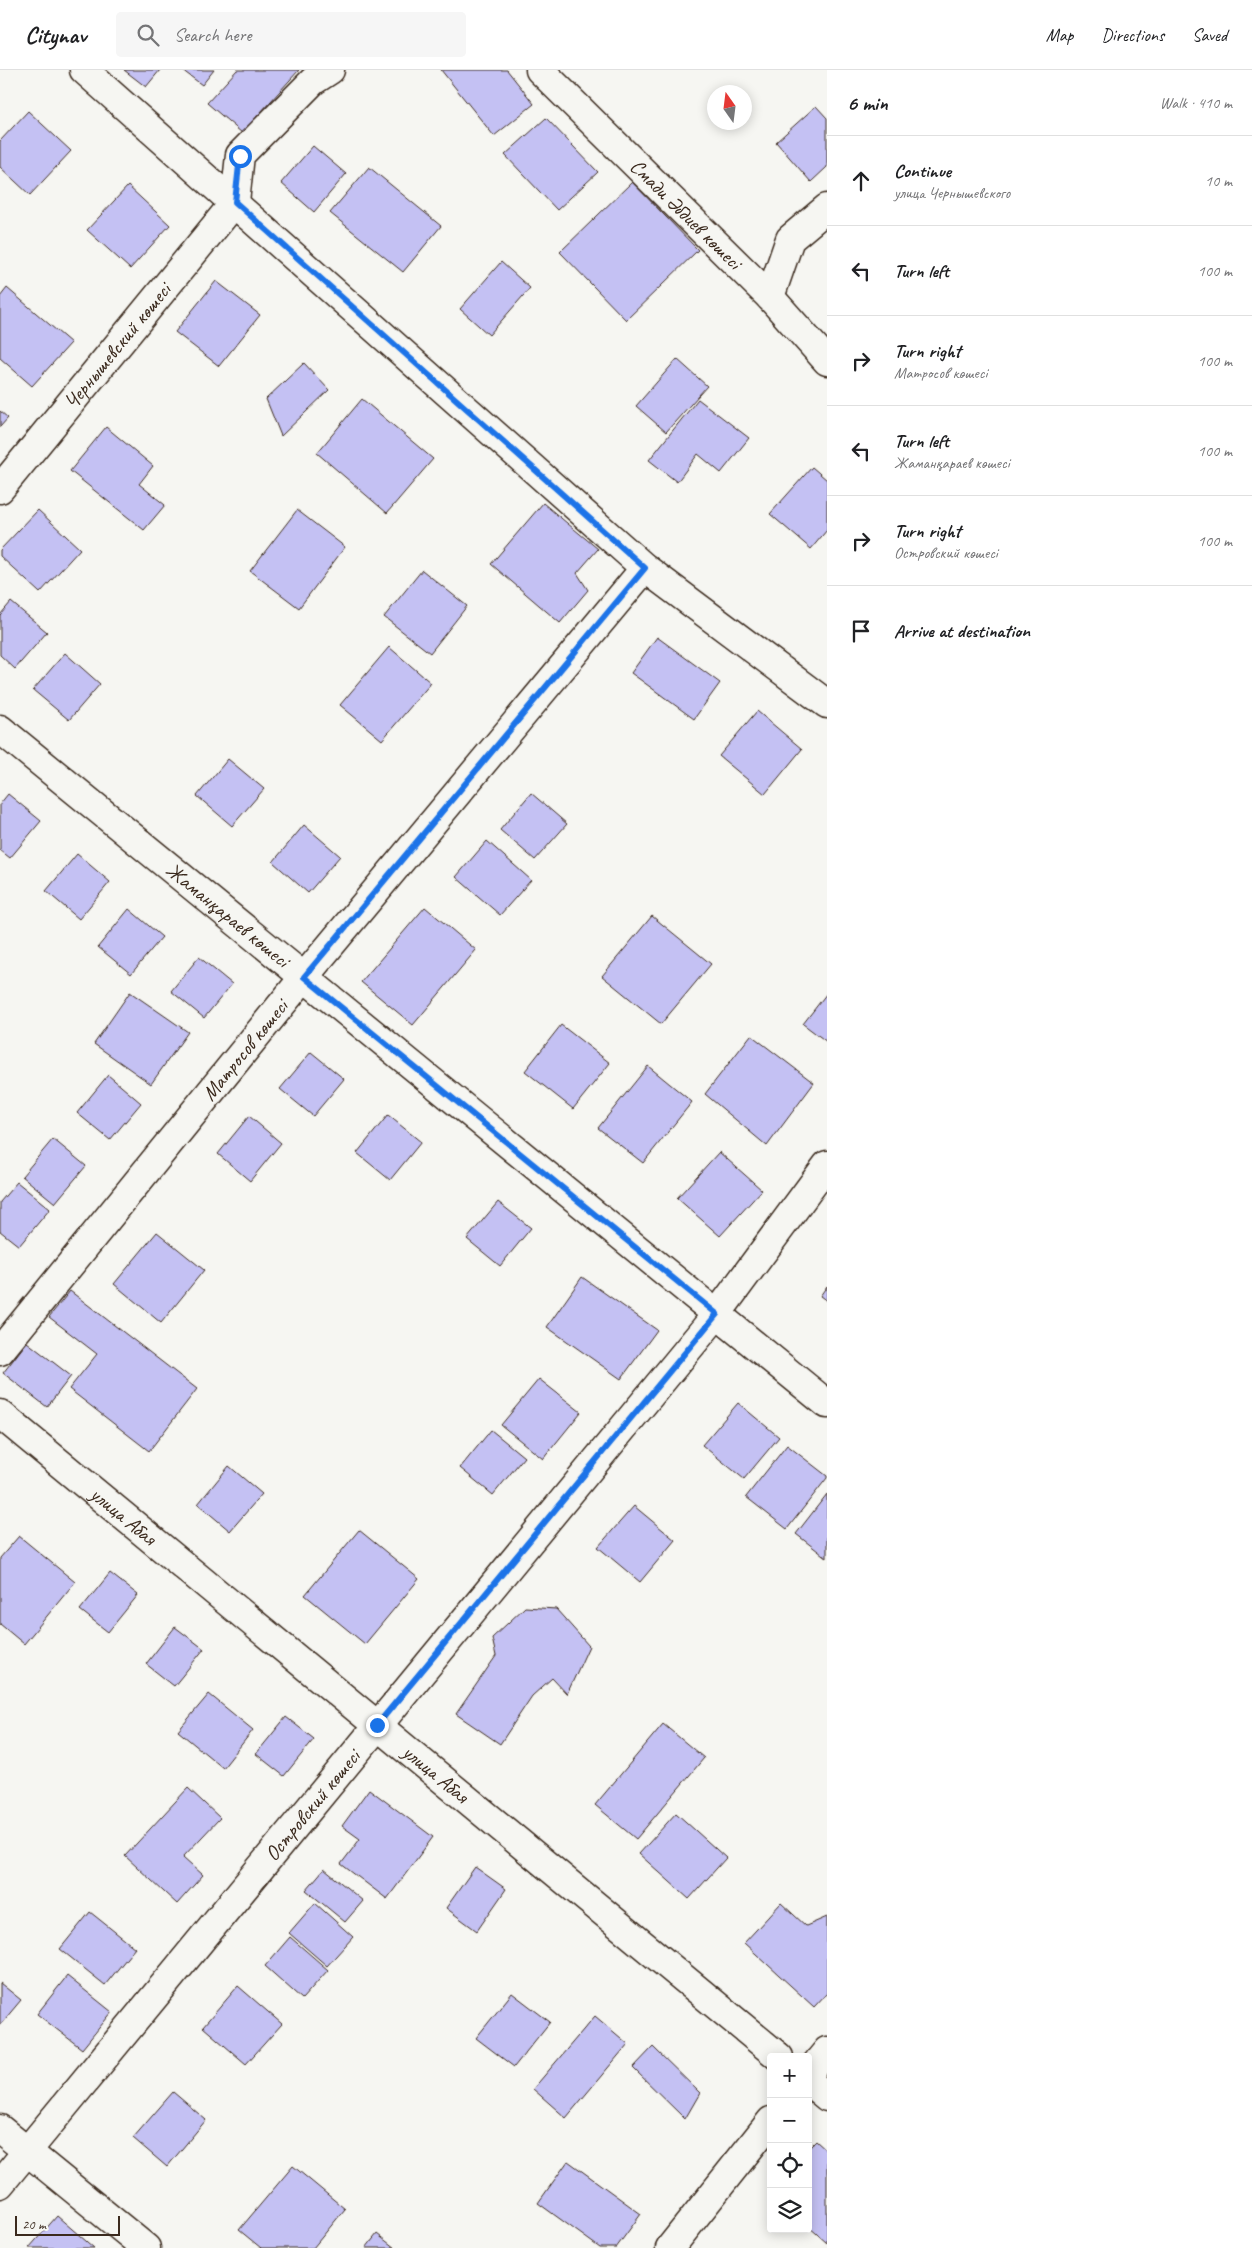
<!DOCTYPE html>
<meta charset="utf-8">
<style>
:root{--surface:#fff;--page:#f6f6f6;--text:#202124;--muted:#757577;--line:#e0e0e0}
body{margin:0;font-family:Caveat,sans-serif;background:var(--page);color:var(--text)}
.controls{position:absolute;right:15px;bottom:15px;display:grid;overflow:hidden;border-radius:5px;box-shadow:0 2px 12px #0003}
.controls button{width:45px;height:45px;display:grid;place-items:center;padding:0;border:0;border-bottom:1px solid var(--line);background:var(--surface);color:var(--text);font:25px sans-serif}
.compass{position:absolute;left:707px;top:15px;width:45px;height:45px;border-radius:50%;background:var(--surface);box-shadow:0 2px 12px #0003;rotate:346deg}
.scale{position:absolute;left:15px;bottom:12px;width:105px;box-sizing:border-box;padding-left:5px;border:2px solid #3b2a1e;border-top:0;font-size:14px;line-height:18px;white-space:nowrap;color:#3b2a1e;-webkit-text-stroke:4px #f6f6f2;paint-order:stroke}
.stop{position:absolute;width:15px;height:15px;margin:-11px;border:4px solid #1a73e8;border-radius:50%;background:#fff}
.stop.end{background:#1a73e8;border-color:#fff;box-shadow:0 1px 5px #0008}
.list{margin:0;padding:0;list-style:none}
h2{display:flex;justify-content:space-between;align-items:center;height:65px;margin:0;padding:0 20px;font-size:21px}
h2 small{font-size:16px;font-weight:400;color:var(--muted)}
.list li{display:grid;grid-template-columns:32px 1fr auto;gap:15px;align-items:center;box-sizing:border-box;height:90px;padding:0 20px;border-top:1px solid var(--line)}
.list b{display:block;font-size:19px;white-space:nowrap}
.list p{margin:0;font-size:16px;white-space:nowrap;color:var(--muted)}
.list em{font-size:16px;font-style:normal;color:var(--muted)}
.icon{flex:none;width:28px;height:28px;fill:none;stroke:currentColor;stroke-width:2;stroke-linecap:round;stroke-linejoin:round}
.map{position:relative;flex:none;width:827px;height:2178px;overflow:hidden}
header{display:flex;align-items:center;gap:30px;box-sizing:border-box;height:70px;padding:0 25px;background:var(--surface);border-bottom:1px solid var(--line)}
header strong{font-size:24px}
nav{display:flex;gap:28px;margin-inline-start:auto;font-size:18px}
.search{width:350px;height:45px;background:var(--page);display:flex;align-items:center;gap:12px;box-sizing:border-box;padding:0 18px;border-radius:5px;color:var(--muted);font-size:19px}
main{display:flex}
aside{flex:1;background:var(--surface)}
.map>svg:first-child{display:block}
</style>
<header>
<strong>Citynav</strong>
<div class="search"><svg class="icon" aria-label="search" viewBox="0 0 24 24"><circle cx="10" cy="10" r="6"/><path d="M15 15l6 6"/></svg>Search here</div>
<nav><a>Map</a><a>Directions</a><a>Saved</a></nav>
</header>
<main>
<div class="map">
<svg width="827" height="2178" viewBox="0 0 827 2178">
<rect width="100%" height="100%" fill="#f6f6f2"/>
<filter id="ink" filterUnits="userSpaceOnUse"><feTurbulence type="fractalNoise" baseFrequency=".02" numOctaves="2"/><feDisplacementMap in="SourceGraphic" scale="10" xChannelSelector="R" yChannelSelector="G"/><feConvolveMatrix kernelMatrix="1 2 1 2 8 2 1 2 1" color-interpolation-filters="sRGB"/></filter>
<g filter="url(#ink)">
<path fill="#c4c1f3" stroke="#3b2a1e" d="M124 0H160L146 17Z
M182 0H214L202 15Z
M237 0H299L242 63 207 33Z
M441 0H507L534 34 494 66Z
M816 36 827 48V97L811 112 776 72Z
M28 41 71 81 30 125 0 97V71Z
M546 48 598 102 557 140 505 85Z
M313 76 346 104 314 142 281 113Z
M369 97 441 156 403 202 330 143Z
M632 112 698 180 626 250 560 182Z
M128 116 170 155 130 199 87 160Z
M501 192 530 218 489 265 460 239Z
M216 211 260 245 219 296 175 262Z
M7 218 71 273 32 316 0 288V227Z
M677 289 707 316 666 362 636 336Z
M304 293 329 320 281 366 266 329Z
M362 329 433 389 387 443 317 383Z
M698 329 749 368 721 403 698 384 677 412 649 390Z
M0 341 8 348 0 357Z
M106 357 153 396 139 414 165 435 144 460 70 401Z
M812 397 827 410V460L811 479 770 444Z
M543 433 598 479 577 503 588 520 560 553 491 494Z
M38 440 80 479 40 523 0 486V480Z
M297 440 345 477 299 538 250 501Z
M422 500 467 536 430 583 384 547Z
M11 532 47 562 15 599 0 585V545Z
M657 567 720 613 694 649 631 603Z
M389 577 431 613 382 670 340 635Z
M65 583 100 614 69 650 33 620Z
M757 641 802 679 765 724 719 686Z
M228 689 264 719 232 756 197 726Z
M531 723 567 754 535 790 500 760Z
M8 724 41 751 10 788 0 780V734Z
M304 755 340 786 308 823 273 792Z
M487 771 531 810 500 845 456 807Z
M77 784 110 812 79 849 46 821Z
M425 837 476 880 413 955 361 912Z
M129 839 162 867 131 904 98 877Z
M652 846 711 894 661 954 602 906Z
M199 887 232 914 204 948 171 921Z
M130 922 188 962 151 1014 94 974Z
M827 923V972L803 954Z
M561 955 610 993 573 1039 525 1001Z
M751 965 814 1013 767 1076 705 1024Z
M311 982 344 1009 313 1046 280 1019Z
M648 996 692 1032 643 1093 598 1058Z
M108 1005 141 1033 110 1070 77 1043Z
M388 1045 421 1072 390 1110 357 1083Z
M249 1046 281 1073 250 1111 218 1084Z
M53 1069 86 1096 55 1133 22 1106Z
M719 1082 762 1120 720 1166 677 1128Z
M17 1112 50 1139 19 1176 0 1161V1132Z
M498 1132 531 1158 500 1196 467 1169Z
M157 1162 204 1200 161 1253 114 1214Z
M582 1207 657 1260 621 1309 547 1257Z
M827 1216V1231L820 1226Z
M70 1221 197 1319 149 1381 69 1319 97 1284 49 1247Z
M27 1272 71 1306 47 1337 3 1303Z
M539 1309 581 1342 543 1389 501 1355Z
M738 1333 779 1367 744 1409 702 1375Z
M491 1360 524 1387 493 1425 460 1398Z
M787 1375 827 1406V1408L787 1459 746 1427Z
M229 1396 262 1424 230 1461 198 1434Z
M827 1424V1488L796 1464Z
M634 1436 675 1470 640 1512 598 1477Z
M359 1460 419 1509 365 1574 305 1525Z
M19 1466 75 1512 24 1574 0 1554V1488Z
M110 1503 138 1525 108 1562 80 1540Z
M525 1537 556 1539 589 1576 567 1624 552 1608 532 1626 500 1674 456 1644 496 1586 492 1568Z
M175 1557 204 1579 174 1616 146 1594Z
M209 1624 253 1660 223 1698 178 1661Z
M286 1647 314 1669 284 1706 256 1684Z
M663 1654 704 1688 636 1769 595 1735Z
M188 1718 220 1748 183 1787 203 1805 177 1834 125 1786Z
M369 1719 433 1767 387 1829 341 1794 360 1769 342 1756Z
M676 1743 726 1788 689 1829 639 1784Z
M475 1797 506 1819 477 1861 446 1838Z
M324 1799 363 1831 345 1852 306 1820Z
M315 1833 353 1867 327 1896 289 1863Z
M781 1833 806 1856 827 1847V1923L814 1937 744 1873Z
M90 1842 135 1878 105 1915 60 1879Z
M290 1867 328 1900 302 1929 265 1896Z
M67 1906 112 1942 82 1979 37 1944Z
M0 1913 21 1930 0 1955Z
M238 1916 282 1954 246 1994 203 1957Z
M512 1923 550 1952 514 1997 476 1968Z
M595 1946 628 1974 566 2048 533 2019Z
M653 1977 700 2023 685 2049 633 1998Z
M173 2022 206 2050 167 2097 133 2068Z
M816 2071 827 2081V2173L808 2156V2079Z
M568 2091 641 2144 616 2178H600L538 2133Z
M293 2096 345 2139 313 2178H261L239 2160Z
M57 2146 94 2178H29Z
M377 2164 395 2178H366Z"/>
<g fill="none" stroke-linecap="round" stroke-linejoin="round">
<g stroke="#3b2a1e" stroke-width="31">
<g id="street">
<path id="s1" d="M540 0 770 227 827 291"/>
<path d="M770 227 790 169 827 138"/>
<path id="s2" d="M0 419 235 132 240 85 313 11 330 0"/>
<path id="s3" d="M0 659 827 1334"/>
<path id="s4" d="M0 1281 304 907 645 498"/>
<path d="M808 2004 827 1981"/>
<path id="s5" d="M0 2114 717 1244 827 1095"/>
<path d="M670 2178 771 2051"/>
</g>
</g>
<g stroke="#3b2a1e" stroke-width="31">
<g id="secondary">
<path d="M84 0 645 498 827 634"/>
<path id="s6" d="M0 1344 779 1987"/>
<path d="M808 2011 827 2027"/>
<path d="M0 2059 146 2178"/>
</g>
</g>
<use href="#street" stroke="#f6f6f2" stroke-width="28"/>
<use href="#secondary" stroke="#f6f6f2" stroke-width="28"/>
</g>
</g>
<g fill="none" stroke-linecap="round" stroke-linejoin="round" filter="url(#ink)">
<path stroke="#1a73e8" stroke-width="6" d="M240 86 235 132 645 498 304 907 717 1244 377 1655"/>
</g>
<g text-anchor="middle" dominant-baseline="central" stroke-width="4" stroke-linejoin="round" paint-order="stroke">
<g font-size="21" fill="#3b2a1e" stroke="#f6f6f2">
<text stroke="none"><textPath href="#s1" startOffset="205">Смади Әбдиев көшесі</textPath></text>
<text stroke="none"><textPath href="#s2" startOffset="185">Чернышевский көшесі</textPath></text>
<text stroke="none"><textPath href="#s3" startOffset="294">Жаманқараев көшесі</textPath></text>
<text stroke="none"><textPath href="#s4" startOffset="388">Матросов көшесі</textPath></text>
<text stroke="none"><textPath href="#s6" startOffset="160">улица Абая</textPath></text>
<text stroke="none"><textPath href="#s6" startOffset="565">улица Абая</textPath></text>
<text stroke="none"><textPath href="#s5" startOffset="491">Островский көшесі</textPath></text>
</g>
</g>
</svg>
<div class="controls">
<button>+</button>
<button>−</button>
<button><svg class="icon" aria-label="locate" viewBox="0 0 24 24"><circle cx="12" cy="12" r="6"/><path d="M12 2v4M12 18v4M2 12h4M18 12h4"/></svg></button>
<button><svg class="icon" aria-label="layers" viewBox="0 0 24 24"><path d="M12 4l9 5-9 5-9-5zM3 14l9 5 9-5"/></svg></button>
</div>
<svg class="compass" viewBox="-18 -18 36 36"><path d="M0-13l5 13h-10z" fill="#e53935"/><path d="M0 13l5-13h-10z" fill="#757577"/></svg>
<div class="scale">20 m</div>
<div class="stop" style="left:240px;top:86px"></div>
<div class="stop end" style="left:377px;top:1655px"></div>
</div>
<aside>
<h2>6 min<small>Walk · 410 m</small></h2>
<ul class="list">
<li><svg class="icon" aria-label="ahead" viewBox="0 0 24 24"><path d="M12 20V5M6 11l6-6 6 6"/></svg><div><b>Continue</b><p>улица Чернышевского</p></div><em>10 m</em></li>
<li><svg class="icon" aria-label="left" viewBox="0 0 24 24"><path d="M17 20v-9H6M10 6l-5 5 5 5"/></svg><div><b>Turn left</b></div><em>100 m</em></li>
<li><svg class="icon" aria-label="right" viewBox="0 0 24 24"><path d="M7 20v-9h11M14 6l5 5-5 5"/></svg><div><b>Turn right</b><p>Матросов көшесі</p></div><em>100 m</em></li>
<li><svg class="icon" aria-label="left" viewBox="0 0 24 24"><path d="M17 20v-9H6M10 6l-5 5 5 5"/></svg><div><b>Turn left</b><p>Жаманқараев көшесі</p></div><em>100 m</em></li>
<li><svg class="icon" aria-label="right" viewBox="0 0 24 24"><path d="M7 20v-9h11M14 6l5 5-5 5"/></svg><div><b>Turn right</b><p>Островский көшесі</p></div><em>100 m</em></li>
<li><svg class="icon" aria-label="arrive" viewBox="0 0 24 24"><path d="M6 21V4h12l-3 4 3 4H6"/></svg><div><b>Arrive at destination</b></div></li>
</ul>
</aside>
</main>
